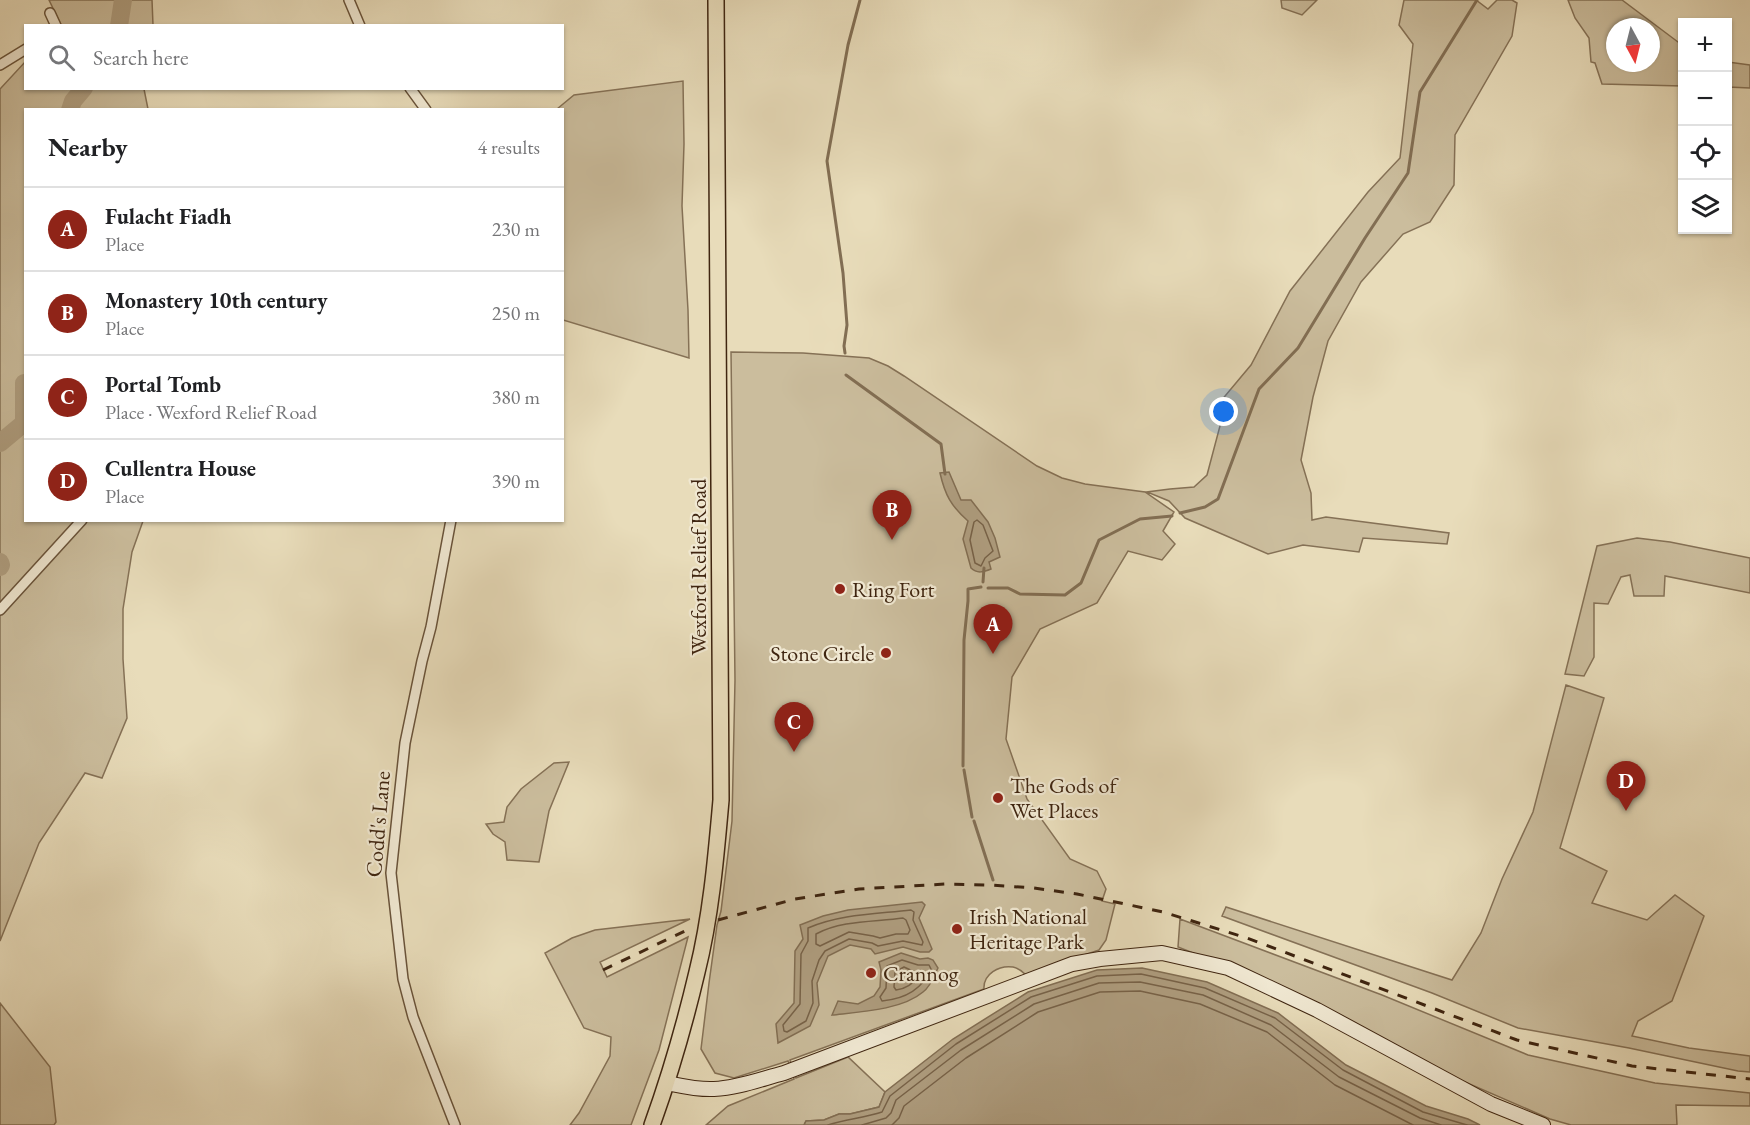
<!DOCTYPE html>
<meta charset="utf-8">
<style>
:root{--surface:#fff;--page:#f6f6f6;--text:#202124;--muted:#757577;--line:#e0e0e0;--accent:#8f2418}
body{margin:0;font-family:"EB Garamond",serif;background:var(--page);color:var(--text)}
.controls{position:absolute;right:18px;top:18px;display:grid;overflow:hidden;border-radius:0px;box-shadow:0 2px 4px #0004}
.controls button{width:54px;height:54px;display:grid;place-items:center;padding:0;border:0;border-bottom:2px solid var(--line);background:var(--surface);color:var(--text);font:30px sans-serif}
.compass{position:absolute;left:1606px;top:18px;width:54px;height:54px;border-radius:50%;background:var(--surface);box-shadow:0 2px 4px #0004;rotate:173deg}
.you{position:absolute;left:1224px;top:412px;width:21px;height:21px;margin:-15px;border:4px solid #fff;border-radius:50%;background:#1a73e8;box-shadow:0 0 0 9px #1a73e833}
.badge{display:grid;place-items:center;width:39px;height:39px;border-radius:50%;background:var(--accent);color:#fff;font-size:20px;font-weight:700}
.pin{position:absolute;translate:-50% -50px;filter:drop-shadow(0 2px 3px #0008)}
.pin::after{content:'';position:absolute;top:32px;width:21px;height:18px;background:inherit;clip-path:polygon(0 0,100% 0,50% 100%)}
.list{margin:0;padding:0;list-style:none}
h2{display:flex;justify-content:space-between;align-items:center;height:78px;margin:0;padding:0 24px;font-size:26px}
h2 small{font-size:20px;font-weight:400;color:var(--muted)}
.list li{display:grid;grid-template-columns:39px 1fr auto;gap:18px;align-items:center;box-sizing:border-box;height:84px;padding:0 24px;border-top:2px solid var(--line)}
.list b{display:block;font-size:22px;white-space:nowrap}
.list p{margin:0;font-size:20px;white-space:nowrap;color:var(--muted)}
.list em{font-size:20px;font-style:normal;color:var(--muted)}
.icon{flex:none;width:33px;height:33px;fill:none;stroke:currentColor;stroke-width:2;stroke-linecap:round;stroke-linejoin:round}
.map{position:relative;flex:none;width:1750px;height:1125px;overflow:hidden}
.search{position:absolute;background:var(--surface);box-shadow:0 2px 4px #0004;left:24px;top:24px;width:540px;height:66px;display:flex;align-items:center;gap:15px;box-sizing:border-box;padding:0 21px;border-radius:0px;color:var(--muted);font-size:22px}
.panel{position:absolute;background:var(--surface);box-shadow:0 2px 4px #0004;left:24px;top:108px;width:540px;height:414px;border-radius:0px}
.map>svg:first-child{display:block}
</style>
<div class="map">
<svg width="1750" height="1125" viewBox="0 0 1750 1125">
<rect width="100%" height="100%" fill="#e8dcba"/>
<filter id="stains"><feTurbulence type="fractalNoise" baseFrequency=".00333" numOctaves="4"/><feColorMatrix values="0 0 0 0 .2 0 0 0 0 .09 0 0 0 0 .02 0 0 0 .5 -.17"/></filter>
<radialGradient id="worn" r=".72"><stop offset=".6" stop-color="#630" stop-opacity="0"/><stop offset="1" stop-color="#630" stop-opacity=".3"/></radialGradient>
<path fill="#cbbd9d" stroke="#857156" stroke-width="1.5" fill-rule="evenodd" d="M49 0H152L153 25H61Z
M1281 0H1317L1302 15 1282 8Z
M1404 0H1476L1488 9 1497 0H1512L1517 3 1512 36 1455 135 1454 185 1430 222 1403 234 1361 282 1328 341 1313 397 1301 460 1311 493 1312 520 1326 517 1449 533 1447 544 1363 538 1359 552 1303 545 1268 554 1185 518 1169 501 1147 492 1170 489 1194 487 1207 475 1221 422 1234 417 1235 406 1220 402 1251 365 1290 291 1368 192 1400 158 1413 44 1399 25Z
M1568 0H1622L1682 45V86L1602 84 1595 63 1591 62 1589 38 1575 18ZM1615 27H1651V63H1615Z
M25 62 26 88 144 89 148 109 26 110V520L143 521 132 552 123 609V659L127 718 102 778 85 773 39 843 0 941V89Z
M1728 62 1750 65V88L1728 87Z
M683 81 684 144 682 206 688 310 689 358 563 320 562 110 557 109 574 95Z
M731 352 803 353 869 358 888 366 904 376 1037 466 1062 478 1085 484 1145 492 1174 512 1163 531 1175 544 1162 560 1128 551 1097 603 1040 629 1012 677 1006 739 1027 799 1070 859 1097 871 1106 889 1102 901 1115 904 1106 940 1099 950 1026 975C1022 971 1018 968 1013 967 999 965 983 974 984 989L790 1060 796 1078 848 1057 885 1092 879 1107 850 1114H839L824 1120 806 1121 804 1125H706L728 1106 794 1079 788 1061 734 1078 715 1073 701 1049 709 983 717 925 721 911 732 821 735 680Z
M1637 538 1670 542 1750 558V593L1665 576 1664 596H1634L1630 575 1621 577 1608 604 1594 603V657L1584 676 1565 674 1597 546Z
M1566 685 1604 698 1560 848 1607 871 1592 903 1647 920 1675 895 1704 916 1672 1001 1638 1021 1632 1036 1689 1048 1750 1056V1072L1738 1071 1629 1048 1518 1028 1432 993 1222 916 1226 907 1452 980 1481 933 1502 879 1533 812Z
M569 762 549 811 539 862 507 860 505 842 493 834 486 824 504 822 507 807 521 789 554 763Z
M690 919 600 962 607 977 688 937 659 1050 631 1125H570L579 1113 610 1056 611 1037 584 1028 545 953 572 938 595 930Z
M1180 919 1382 995 1528 1055 1655 1083 1750 1093V1106L1676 1105 1677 1125H1571L1550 1119 1442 1072 1309 999 1178 947Z
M0 1003 50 1067 56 1122 54 1125H0Z"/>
<path fill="#af9e80" stroke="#826e53" stroke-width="1.5" d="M949 472 961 500H971L988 522 995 538 1000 557 989 562 991 569C984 572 977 574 971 568L963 539 968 521C951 506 945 495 940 473Z
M922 902 925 905 919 918 932 949 929 952H920L903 947 875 954 871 949 850 945 828 956 817 983 819 1005 810 1026 778 1043 776 1024 794 1003 795 951 803 939 800 925 823 916 848 910Z
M901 953 920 959 928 958 933 960 938 968C934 976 931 986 923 992 902 1010 859 1012 832 1015L838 1001 858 1004 874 996 880 987 881 970 879 962Z
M1142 968 1207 982 1278 1013 1346 1065 1426 1106 1468 1119 1480 1125H804L806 1121 824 1120 839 1114H850L879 1107 885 1092 953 1039 1028 992 1097 970Z"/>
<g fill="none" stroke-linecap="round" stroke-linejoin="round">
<path stroke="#776248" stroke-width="1.5" d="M977 520 983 525 993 551 985 558 981 566 975 563 970 540 974 522Z
M911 910 914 912 913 920 923 942 922 945 903 941 878 946 872 943 849 939 825 951 819 960 812 981 813 1003 806 1021 787 1032 784 1031 783 1025 800 1004 801 954 808 941V928C840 914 877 914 911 910Z
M903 918 906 920 910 930 908 934H896L880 938 873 936 849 932 820 946 816 944V934C842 920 875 922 903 918Z
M902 960 918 965H929L931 969C922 990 904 999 882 1001L880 997 886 988 887 966Z
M904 967 917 973 919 976C913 984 905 989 896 990L894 987 895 972Z
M828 1125C845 1119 864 1118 882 1112L890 1096 956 1044 1031 997 1097 976 1141 974 1205 988 1275 1018 1343 1070 1423 1112 1467 1125
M862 1125 886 1118 891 1113 896 1100 961 1050 1034 1004 1099 983 1140 982 1203 995 1271 1025 1339 1077 1420 1118 1441 1125
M892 1125 899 1118 904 1106 966 1058 1038 1012 1100 992 1140 991 1200 1004 1267 1032 1335 1085 1413 1125"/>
<path stroke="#826e53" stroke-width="3" d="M845 353 844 346 847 325 843 273 827 161 848 45 860 0
M846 375 941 444 945 474
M1180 513 1205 507 1218 499 1259 389 1298 348 1365 238 1408 173 1420 92 1477 0
M983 582 984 568
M988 588H1008L1020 594 1065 595 1081 583 1099 540 1140 519 1172 516
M963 766 964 640 968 601V589L981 587
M964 770 972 817
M974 821 993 880"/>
<path stroke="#af9e80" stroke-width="18" d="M119 26 123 0
M70 110 73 101 84 88
M0 443 24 423V383L26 384
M0 562 1 565 0 567"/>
<g stroke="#69533a" stroke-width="12">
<path id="minor" d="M349 0 360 26
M50 13 56 26
M0 65 26 49
M410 88 426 110
M451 520 431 627 422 661 405 743 391 873 403 979 413 1017 455 1125
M0 610 82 520"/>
</g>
<g stroke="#3f2510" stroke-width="16">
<path id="secondary" d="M667 1083C682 1086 699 1090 714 1089 738 1088 761 1079 784 1073L1072 964 1100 959 1162 953 1228 968 1317 1010 1491 1104 1543 1125"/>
</g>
<g stroke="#3f2510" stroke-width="18">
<path id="trunk" d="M652 1125C670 1075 685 1023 697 972 711 916 716 857 721 800L716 0"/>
</g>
<use href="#minor" stroke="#f0e8d2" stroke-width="9"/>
<use href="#secondary" stroke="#f0e8d2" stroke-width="14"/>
<use href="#trunk" stroke="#e8dcba" stroke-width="15"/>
<path stroke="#3f2510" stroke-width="3" stroke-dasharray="10 10" stroke-linecap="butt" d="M718 920 795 899 859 889 946 884 989 885 1034 888 1077 894 1163 912 1247 938 1517 1040 1632 1066 1750 1079
M603 970 687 930"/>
</g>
<g fill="#8f2418" stroke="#f0e8d2" stroke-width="2">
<circle cx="840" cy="589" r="6"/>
<circle cx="886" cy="653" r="6"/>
<circle cx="998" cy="798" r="6"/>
<circle cx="957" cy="929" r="6"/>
<circle cx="871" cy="973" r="6"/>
</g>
<g text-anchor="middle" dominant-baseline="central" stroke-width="4.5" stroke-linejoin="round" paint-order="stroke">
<g font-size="22" fill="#3f2510" stroke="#f0e8d2">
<text transform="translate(698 567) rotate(-90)">Wexford Relief Road</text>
<text transform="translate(378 824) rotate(-85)">Codd's Lane</text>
</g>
<g font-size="22" fill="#3f2510" stroke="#f0e8d2" text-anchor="start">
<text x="852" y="589">Ring Fort</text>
<text x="874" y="653" text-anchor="end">Stone Circle</text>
<text x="1010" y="785">The Gods of<tspan x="1010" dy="25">Wet Places</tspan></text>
<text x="969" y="916">Irish National<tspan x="969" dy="25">Heritage Park</tspan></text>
<text x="883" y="973">Crannog</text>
</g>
</g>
<rect width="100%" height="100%" filter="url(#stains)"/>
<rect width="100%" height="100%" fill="url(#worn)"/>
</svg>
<div class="controls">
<button>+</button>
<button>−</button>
<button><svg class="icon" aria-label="locate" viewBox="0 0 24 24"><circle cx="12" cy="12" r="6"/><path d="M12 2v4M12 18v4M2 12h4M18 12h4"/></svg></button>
<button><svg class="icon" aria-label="layers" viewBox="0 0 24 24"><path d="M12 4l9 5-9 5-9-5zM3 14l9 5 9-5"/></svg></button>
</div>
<svg class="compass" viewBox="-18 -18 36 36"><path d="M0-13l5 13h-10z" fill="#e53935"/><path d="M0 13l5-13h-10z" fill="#757577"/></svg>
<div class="you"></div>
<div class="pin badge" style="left:993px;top:654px">A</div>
<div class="pin badge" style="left:892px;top:540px">B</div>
<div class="pin badge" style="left:794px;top:752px">C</div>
<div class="pin badge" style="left:1626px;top:811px">D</div>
<div class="search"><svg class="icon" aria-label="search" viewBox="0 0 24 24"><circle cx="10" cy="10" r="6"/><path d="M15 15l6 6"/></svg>Search here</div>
<section class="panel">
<h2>Nearby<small>4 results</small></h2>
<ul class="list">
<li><span class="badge">A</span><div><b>Fulacht Fiadh</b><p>Place</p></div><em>230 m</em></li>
<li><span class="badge">B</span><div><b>Monastery 10th century</b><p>Place</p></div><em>250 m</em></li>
<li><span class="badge">C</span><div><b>Portal Tomb</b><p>Place · Wexford Relief Road</p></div><em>380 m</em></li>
<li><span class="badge">D</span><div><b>Cullentra House</b><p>Place</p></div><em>390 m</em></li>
</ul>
</section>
</div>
